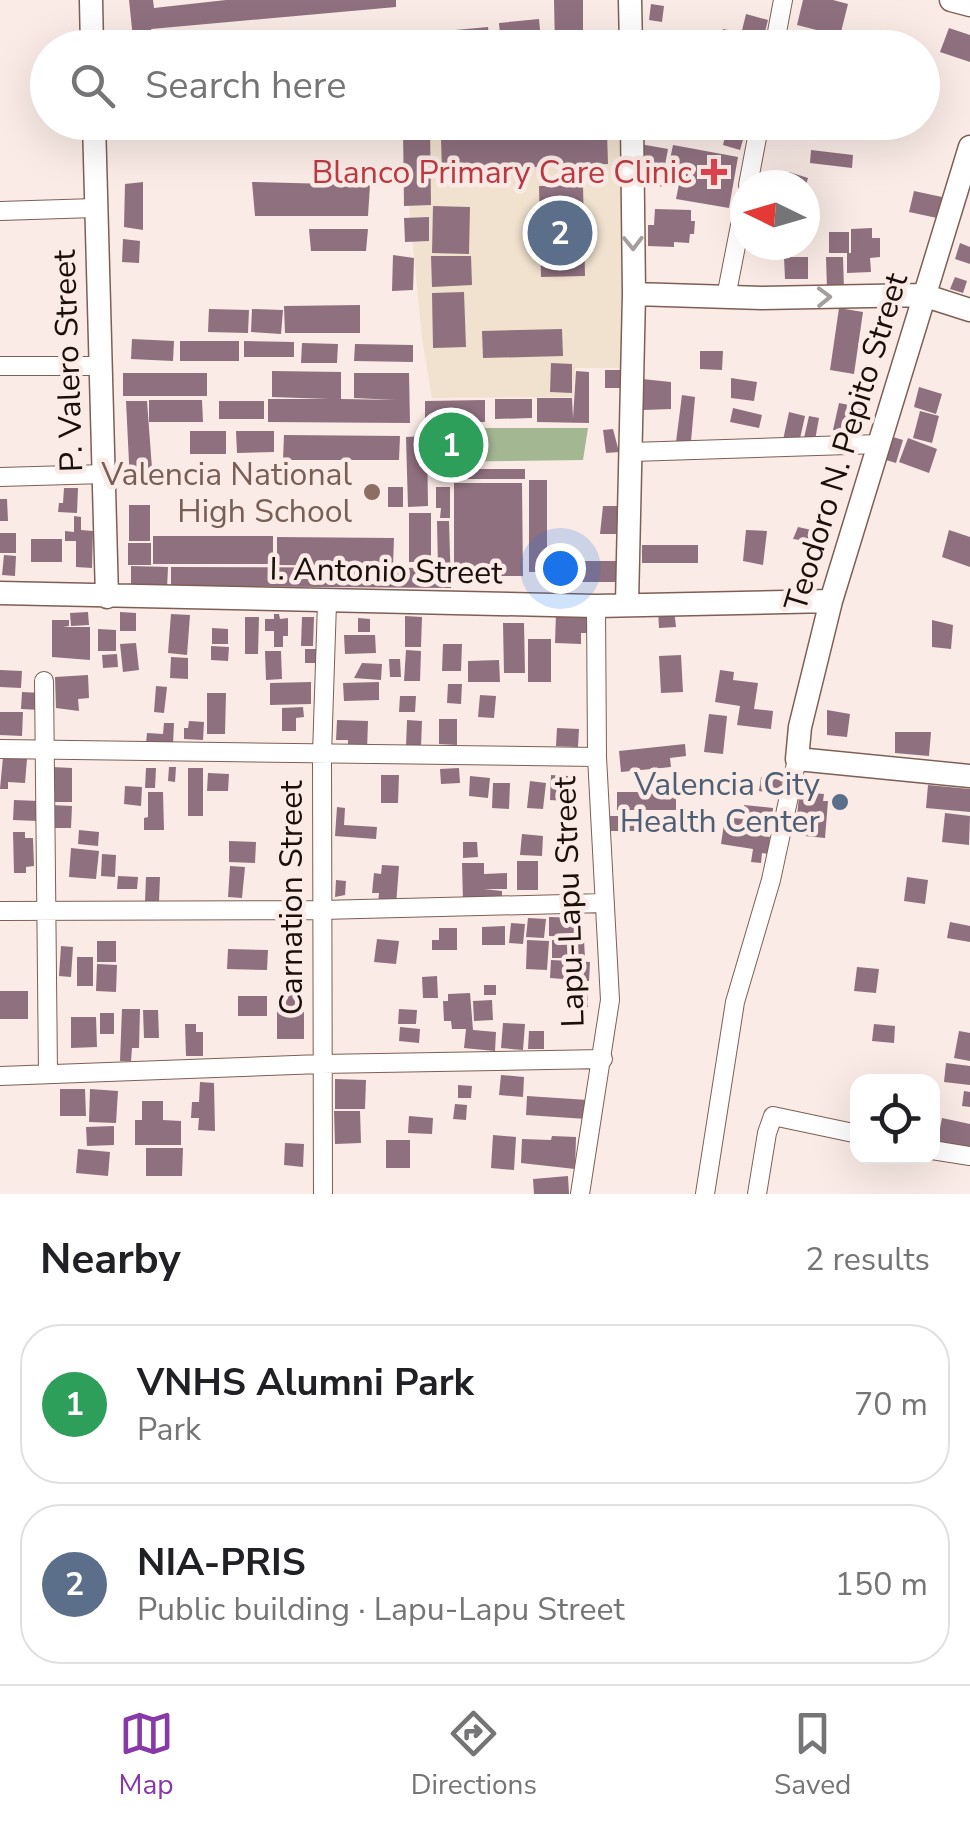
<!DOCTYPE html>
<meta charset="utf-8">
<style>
:root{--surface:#fff;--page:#f6f6f6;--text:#202124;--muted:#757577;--line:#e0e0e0;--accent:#8739aa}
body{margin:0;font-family:"Nunito Sans",sans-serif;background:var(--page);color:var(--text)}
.controls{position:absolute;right:30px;bottom:30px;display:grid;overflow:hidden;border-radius:20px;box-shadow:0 10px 40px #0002}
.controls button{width:90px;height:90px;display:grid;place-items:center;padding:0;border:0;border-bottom:2px solid var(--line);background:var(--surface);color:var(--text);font:50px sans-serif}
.compass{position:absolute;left:730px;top:170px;width:90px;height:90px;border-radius:50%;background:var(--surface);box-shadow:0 10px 40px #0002;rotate:275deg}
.you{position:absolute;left:560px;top:568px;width:35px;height:35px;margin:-25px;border:8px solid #fff;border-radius:50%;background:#1a73e8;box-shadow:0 0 0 15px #1a73e833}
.badge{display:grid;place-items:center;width:65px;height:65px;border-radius:50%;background:var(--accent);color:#fff;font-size:32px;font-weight:700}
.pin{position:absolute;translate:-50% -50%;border:5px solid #fff;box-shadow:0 2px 10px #0006}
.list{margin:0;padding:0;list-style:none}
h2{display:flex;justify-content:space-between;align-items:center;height:130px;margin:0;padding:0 40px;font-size:42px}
h2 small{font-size:32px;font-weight:400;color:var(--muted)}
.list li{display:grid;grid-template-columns:65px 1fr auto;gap:30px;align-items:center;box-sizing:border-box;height:160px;margin:0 20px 20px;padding:0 20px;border:2px solid var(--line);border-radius:40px}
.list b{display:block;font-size:38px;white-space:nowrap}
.list p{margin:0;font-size:32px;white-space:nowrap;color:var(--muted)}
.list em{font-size:32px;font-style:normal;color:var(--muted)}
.icon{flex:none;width:55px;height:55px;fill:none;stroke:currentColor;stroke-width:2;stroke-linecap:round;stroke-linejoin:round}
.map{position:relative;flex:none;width:970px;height:1194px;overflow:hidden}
.search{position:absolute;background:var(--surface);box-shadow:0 10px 40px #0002;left:30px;right:30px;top:30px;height:110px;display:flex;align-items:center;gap:25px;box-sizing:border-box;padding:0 35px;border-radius:55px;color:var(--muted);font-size:38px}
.sheet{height:490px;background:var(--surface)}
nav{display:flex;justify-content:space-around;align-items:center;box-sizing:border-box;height:140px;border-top:2px solid var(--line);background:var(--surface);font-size:28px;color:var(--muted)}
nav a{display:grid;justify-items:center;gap:5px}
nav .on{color:var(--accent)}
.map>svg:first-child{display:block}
</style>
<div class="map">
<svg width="970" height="1194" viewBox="0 0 970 1194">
<rect width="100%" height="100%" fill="#faebe6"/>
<path fill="#f1e2cf" d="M401 123H620L628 368H575L573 397 432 398 422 338Z"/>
<path fill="#a4b793" d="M436 428H588L583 460 436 462Z"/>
<path fill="#8f707f" d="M129 0H153L154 8 226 0H396V7L151 29 153 48H134Z
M554 0H583V48H555Z
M803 0H833L848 4 840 36 797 25Z
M651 4 664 6 662 22 649 20Z
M746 14 768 20 761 48 738 47Z
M539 19 541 41 501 46 499 23Z
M488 27 490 47 412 48 411 34Z
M949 28 970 35V62L940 52Z
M723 29 737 32 735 44 720 41Z
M400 31 401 48H260V45Z
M636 32 654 33 653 48H636Z
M826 36 839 40 837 48H823Z
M691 38 707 42 705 48H689Z
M512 122H575L574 127 512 129Z
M430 126 431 205 404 206 403 127Z
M727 128 745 133 740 150 723 145Z
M607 132 608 164 442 171 441 139Z
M640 144 668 149 665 165 637 160Z
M673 145 738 157 729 208 676 199 680 179 672 177 674 165 669 164Z
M811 150 853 155 852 168 810 163Z
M642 167 668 171 665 187 639 183Z
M789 172 808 178 806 185H785Z
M143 182V230L124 227 125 184Z
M252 182 370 185 368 216H255Z
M583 185 585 276 541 277 539 186Z
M914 191 942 197 937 218 909 212Z
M433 206 470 207 469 254 432 253Z
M655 209 691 210V221H695L694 234H690L689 243 674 242V247L648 246V225H654Z
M429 217V241L405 242 404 218Z
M872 228V238H880V257L870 258 871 272 847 273V253H851V229Z
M309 229H368L366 251H311Z
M829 232H849V253H829Z
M123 239 140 241 139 263 122 262Z
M960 243 970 247V264L955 259Z
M393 255 414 258 413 290 392 291Z
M431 256H471L472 285 432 287Z
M784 257H808V279H785Z
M826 257H843L844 289 827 290Z
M955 277 967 281 963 293 950 289Z
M464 292 466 347 433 348 432 293Z
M360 305V333H285L284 306Z
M839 308 863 312 854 374 830 370Z
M209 309 249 310 248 333 208 332Z
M252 309 283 310 281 334 251 332Z
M562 329 563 356 483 358 482 331Z
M132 339 174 341 173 361 131 359Z
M180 341H239V361H180Z
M244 341 294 342V357H244Z
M302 343 338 344 337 363H301Z
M355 344 413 345V362L354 361Z
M700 351H723L722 370 700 369Z
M551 363 572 364V393L550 392Z
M605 370H622V388H605Z
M272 371 341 372V399L396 400 354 398V373H409L410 423 268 422V399H329L272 397Z
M576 371 589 372V423L537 422V398H572L573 418Z
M123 373H207V396H123Z
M731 378 757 382 754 401 731 398Z
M642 379 671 382V409L643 410Z
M919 387 942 394 936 414 914 407Z
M682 395 695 397 691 441 676 442Z
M495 399H532V418L495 419Z
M149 400H202L203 422H149Z
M485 400V422L425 423V401Z
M126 401H147L153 482 130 483Z
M219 401H264V419H219Z
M839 403 864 408 858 436 833 430Z
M733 408 762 415 759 428 730 422Z
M920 411 939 416 932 443 913 438Z
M789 412 805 416 799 443 783 440Z
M809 416 819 418 815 440 804 438Z
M613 429 619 452 606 453 603 430Z
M190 431H226V454H190Z
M236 431H274V452L237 453Z
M284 435 400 436 399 460H283Z
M427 436 428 506 408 507 406 437Z
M893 437 903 440 896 463 886 460Z
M908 438 937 449 929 473 899 462Z
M460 469H525V479H460Z
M529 480H547V572H529Z
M454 483H522L523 576H454Z
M388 487H403V507H388Z
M436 487H450V518H440L441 508H436Z
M64 488H78L77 513 58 512 59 503H63Z
M0 499H7L8 521H0Z
M129 505H150V541H129Z
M603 506H621V534H600Z
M409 513H431V562H409Z
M74 516 81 517V530L93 531 92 568 76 567V541H65V531L74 532Z
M437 521H449L451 588 171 586V567L438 568Z
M798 527 816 531 814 542 793 539Z
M746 530 767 531 763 565 743 561Z
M949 530 970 537V567L942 557Z
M0 533H16V553H0Z
M153 536H273V564H153Z
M277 537 394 538 393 566 277 565Z
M31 539H62V562H31Z
M128 543H151V565H128Z
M642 545H698V563H642Z
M4 555 16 556 15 576 2 575Z
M549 561H620V582H549Z
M131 566 168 567 167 589 131 588Z
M674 609 676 627 659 628 658 610Z
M88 612 89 625 71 626 70 613Z
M120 612 136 613V631H120Z
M556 612 592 613 591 633H581V644L555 643Z
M171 614 190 615 187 655 168 653Z
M274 614H279L280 619 288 618V636H283V647H274V631H265V619H274Z
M405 616 422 617 421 647H405Z
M245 617H259L258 654H245Z
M302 617H314L313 646H301Z
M358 618 370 619V632H358Z
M52 620H69V626L63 627H90V660L52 657Z
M932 620 953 625 951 649 932 647Z
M503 623H524L525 673H504Z
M212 628 228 629V644H212Z
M98 629 116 630V651H98Z
M344 635H375L376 653 345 654Z
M528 639H551V682H528Z
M136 643 139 670 123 672 120 644Z
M443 644H462L461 671H442Z
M211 646 229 647 228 661 211 660Z
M305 649H320V663H305Z
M406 650 421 651 420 681H404Z
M265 651H281L282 679 266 680Z
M117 654 118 667 103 668 102 655Z
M681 655 683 692 661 693 659 656Z
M171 657 188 658V679L170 678Z
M389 659H400L401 677H390Z
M499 660 500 682H468V661Z
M362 663 382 664 381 680 354 678Z
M0 670 22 671 21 688 0 687Z
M720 670 734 672 733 680 758 683 754 709 773 711 771 729 737 725 740 706 715 702Z
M88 675 89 698 78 699 79 711 56 708 55 677Z
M311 682V704L270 705V683Z
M379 682V700L344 701 343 683Z
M448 684H462L461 704 447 703Z
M156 686 167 687 164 713 154 712Z
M22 692 42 693 41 710 21 709Z
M207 693H226L225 734H207Z
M480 695 496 696 494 718 478 717Z
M400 696H416L415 712H399Z
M303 707 304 717 296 718V731H282V708Z
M827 710 850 714 847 737 827 735Z
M0 712H23L22 736 0 735Z
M709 714 727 716 723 754 704 752Z
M439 719H457V745L439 744Z
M337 720 368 721 367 751 348 750V740H336Z
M407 720 422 721 421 747H406Z
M189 721 204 722 203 740 184 739V728H188Z
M164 723H174L173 745 146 743 147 733 163 734Z
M557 728 579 729 578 747 556 746Z
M895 732H931L929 756 895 753Z
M685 744 686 756 670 758 671 767 621 772 619 751Z
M3 757 27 759 25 783 8 782V789H0Z
M52 767 72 768V802H51Z
M169 767H176L175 782 168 781Z
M146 768H156L155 788H145Z
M188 768H203V816H188Z
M459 768 460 783 441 784 440 769Z
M208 773 229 774 228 791H207Z
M381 775H399L398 803H381Z
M551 775 568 776 566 801 550 800Z
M470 776 490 778 488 798 469 796Z
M761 777 782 780 780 794 759 791Z
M530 781 546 783 543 809 527 808Z
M493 783H510L509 809 492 808Z
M928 785 970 789V812L926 808Z
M125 786 142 787 141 806 124 804Z
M148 792H163L164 830H144V818L148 817Z
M617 792H676V810H617Z
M803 792 824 794 823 801H828L825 838 795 835 799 797H802Z
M14 800 39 801 38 821 13 820Z
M51 805 72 806 71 828H50Z
M744 805 773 808 772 822H767L764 836 770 837 768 854 762 853 761 863 751 862 753 849 721 844 725 817 743 819Z
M337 807 345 808 344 825 377 827 376 839 335 836Z
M945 813 970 816 969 845 942 842Z
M610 816H635V831H610Z
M79 830 99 832 98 846 78 844Z
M13 832H25V838H33L34 866 26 867V873H14Z
M522 834 543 836 542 856 520 855Z
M229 841 256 842 255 863 229 862Z
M463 842H477L478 857 463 858Z
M71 848 99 851 96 879 69 877Z
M102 854 116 855 115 877 101 876Z
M517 861H538V890H517Z
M462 863H484V874L507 873V889H484L502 891V901L463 903Z
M382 865 399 866 396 905 378 904 379 893H372L374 873 381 874Z
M230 866 245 867 242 898 228 897Z
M118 876 138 877 137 889H117Z
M146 877H160L159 902H145Z
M907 877 928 880 925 904 904 901Z
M336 880 346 881 345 895 335 897Z
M549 917 583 918V937L549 936Z
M528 918 546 919 544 938 526 937Z
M950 922 970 926V942L947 938Z
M511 923 525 924 523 944 509 943Z
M505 926V945H482V927Z
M439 928H457V950H432V940H439Z
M377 939 399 941 396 964 374 962Z
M527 940 549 941 547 970 526 969Z
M552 940H584L585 958H552Z
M97 941H116V962H97Z
M61 946 73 947 71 977 59 976Z
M228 949 268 950 267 970 227 969Z
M77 957H93V986H77Z
M551 960 590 962 589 981 550 978Z
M97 964 117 965 116 992 96 991Z
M857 967 879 969 876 993 854 991Z
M437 976 438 998H423L422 977Z
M484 985H496V995H484Z
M587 989 588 1007 568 1008 567 991Z
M0 991H28V1019H0Z
M277 993 304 994V1039H277Z
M470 993 473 1030 496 1032 495 1051 464 1048 466 1029H452L451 1021H444L443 1001H448V994Z
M238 996H267V1016H238Z
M492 1000 493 1020 474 1021 473 1001Z
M122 1009H140L139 1048H132L131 1061H120Z
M399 1009 417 1010 416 1024H398Z
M143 1010H158L159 1038H144Z
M100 1013H114V1034H100Z
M71 1017H96L97 1047 71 1048Z
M503 1023 525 1024 523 1050 501 1048Z
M185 1024H196V1032H203V1056H186Z
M874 1024 895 1026 894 1043 872 1041Z
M400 1027 420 1029 419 1043 399 1041Z
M529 1031H544V1049H528Z
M959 1031 970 1033V1061L954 1058Z
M946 1063 970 1066V1085L944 1082Z
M501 1075 524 1077 523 1097 499 1095Z
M335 1079 366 1080 365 1109H335Z
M200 1082 214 1083 215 1131 198 1130 199 1118H191L192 1102H199Z
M458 1085 472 1086 471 1098H458Z
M60 1089H85L86 1116H60Z
M90 1089 118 1091 116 1123 89 1122Z
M964 1091 970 1092V1107L962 1106Z
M527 1096 588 1100 587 1119 526 1115Z
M142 1101H163V1120L181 1121V1145H135V1120H142Z
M455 1104 467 1105 466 1120 453 1119Z
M334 1111H360L361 1143 335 1144Z
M409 1116 433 1118 432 1134 408 1133Z
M942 1118 970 1124V1151L937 1144Z
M114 1126V1145L87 1146 86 1127Z
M493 1135 516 1137 514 1170 491 1168Z
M552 1136 576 1137 575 1169 521 1163 522 1139 551 1140Z
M386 1140H410V1168H386Z
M285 1143 304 1144 303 1167 284 1165Z
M146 1148H183L182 1176H146Z
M78 1149 110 1152 108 1176 76 1173Z
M568 1176 569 1194H534L533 1179Z"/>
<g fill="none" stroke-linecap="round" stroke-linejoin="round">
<g stroke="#7e5f53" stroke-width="20">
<path id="minor" d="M774 48 783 0
M748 185 760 122
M0 211 95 208
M726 297 745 200
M0 366H102
M632 452 880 444
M0 477 105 474
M44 681 48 1074
M0 749 597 757
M0 911 321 910 605 903
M0 1076 321 1064 603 1059
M932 1150 970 1156
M323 1194 322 754 327 603
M580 1194 610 1000 597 757 596 606
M705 1194 735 1002 771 880 797 759
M757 1194 767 1133 773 1116 858 1134"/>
</g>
<g stroke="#7e5f53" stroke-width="25">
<path id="tertiary" d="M91 0 92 48
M630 0 631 48
M951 0 970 5
M94 122 107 597
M970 147 831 601 800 727 797 759 970 776
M634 294 762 298 923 295 970 310
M0 593 596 606 831 601
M627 603 634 294 632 122"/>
</g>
<use href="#minor" stroke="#fff" stroke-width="18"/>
<use href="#tertiary" stroke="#fff" stroke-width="22"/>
</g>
<defs><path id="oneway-chevron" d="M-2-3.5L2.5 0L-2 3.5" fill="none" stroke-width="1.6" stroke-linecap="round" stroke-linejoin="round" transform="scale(2.5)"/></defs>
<g stroke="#a49f9d">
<use href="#oneway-chevron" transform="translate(633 243) rotate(89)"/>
<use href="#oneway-chevron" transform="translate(824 297) rotate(-1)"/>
</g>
<path fill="#e0444e" stroke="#faebe6" stroke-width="4" d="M709 157h10v10h10v10h-10v10h-10v-10h-10v-10h10z"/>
<circle fill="#8d6e63" stroke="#faebe6" stroke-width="4" cx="372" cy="492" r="10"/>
<circle fill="#5c6f8a" stroke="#faebe6" stroke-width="4" cx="840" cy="802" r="10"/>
<g text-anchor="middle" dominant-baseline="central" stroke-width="9" stroke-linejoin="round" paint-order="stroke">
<g font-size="32" fill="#be3a42" stroke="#faebe6" text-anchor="end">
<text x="692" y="172">Blanco Primary Care Clinic</text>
</g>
<g font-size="32" fill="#1b0f0b" stroke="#faebe6">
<text transform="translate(68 361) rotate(-92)">P. Valero Street</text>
<text transform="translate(846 442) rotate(-73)">Teodoro N. Pepito Street</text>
<text transform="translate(386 571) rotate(1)">I. Antonio Street</text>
<text transform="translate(291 898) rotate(-90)">Carnation Street</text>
<text transform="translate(569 902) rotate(-92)">Lapu-Lapu Street</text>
</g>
<g font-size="32" fill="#785e54" stroke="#faebe6" text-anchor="end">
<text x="352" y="474">Valencia National<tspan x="352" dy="37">High School</tspan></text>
</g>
<g font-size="32" fill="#4e5e75" stroke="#faebe6" text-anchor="end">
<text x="820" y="784">Valencia City<tspan x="820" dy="37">Health Center</tspan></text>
</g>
</g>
</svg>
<div class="controls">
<button><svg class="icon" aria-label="locate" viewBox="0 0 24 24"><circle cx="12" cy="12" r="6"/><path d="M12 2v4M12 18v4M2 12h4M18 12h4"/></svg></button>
</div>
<svg class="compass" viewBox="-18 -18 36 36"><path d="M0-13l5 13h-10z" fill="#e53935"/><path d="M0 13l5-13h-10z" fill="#757577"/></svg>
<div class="you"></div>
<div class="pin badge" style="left:451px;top:445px;background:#2e9e5b">1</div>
<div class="pin badge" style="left:560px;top:233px;background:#5c6f8a">2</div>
<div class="search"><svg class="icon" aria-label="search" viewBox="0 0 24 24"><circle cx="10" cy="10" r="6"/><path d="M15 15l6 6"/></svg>Search here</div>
</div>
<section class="sheet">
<h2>Nearby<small>2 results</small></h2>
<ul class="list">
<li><span class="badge" style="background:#2e9e5b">1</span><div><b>VNHS Alumni Park</b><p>Park</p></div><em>70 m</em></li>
<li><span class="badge" style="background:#5c6f8a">2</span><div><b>NIA-PRIS</b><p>Public building · Lapu-Lapu Street</p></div><em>150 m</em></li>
</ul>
</section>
<nav>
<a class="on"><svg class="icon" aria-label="map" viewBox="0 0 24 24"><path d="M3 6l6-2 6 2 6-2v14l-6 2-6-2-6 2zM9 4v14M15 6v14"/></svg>Map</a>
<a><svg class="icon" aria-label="directions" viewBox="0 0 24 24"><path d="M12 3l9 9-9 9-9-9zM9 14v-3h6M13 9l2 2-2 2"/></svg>Directions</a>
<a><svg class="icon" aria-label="saved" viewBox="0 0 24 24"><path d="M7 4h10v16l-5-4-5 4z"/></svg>Saved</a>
</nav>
